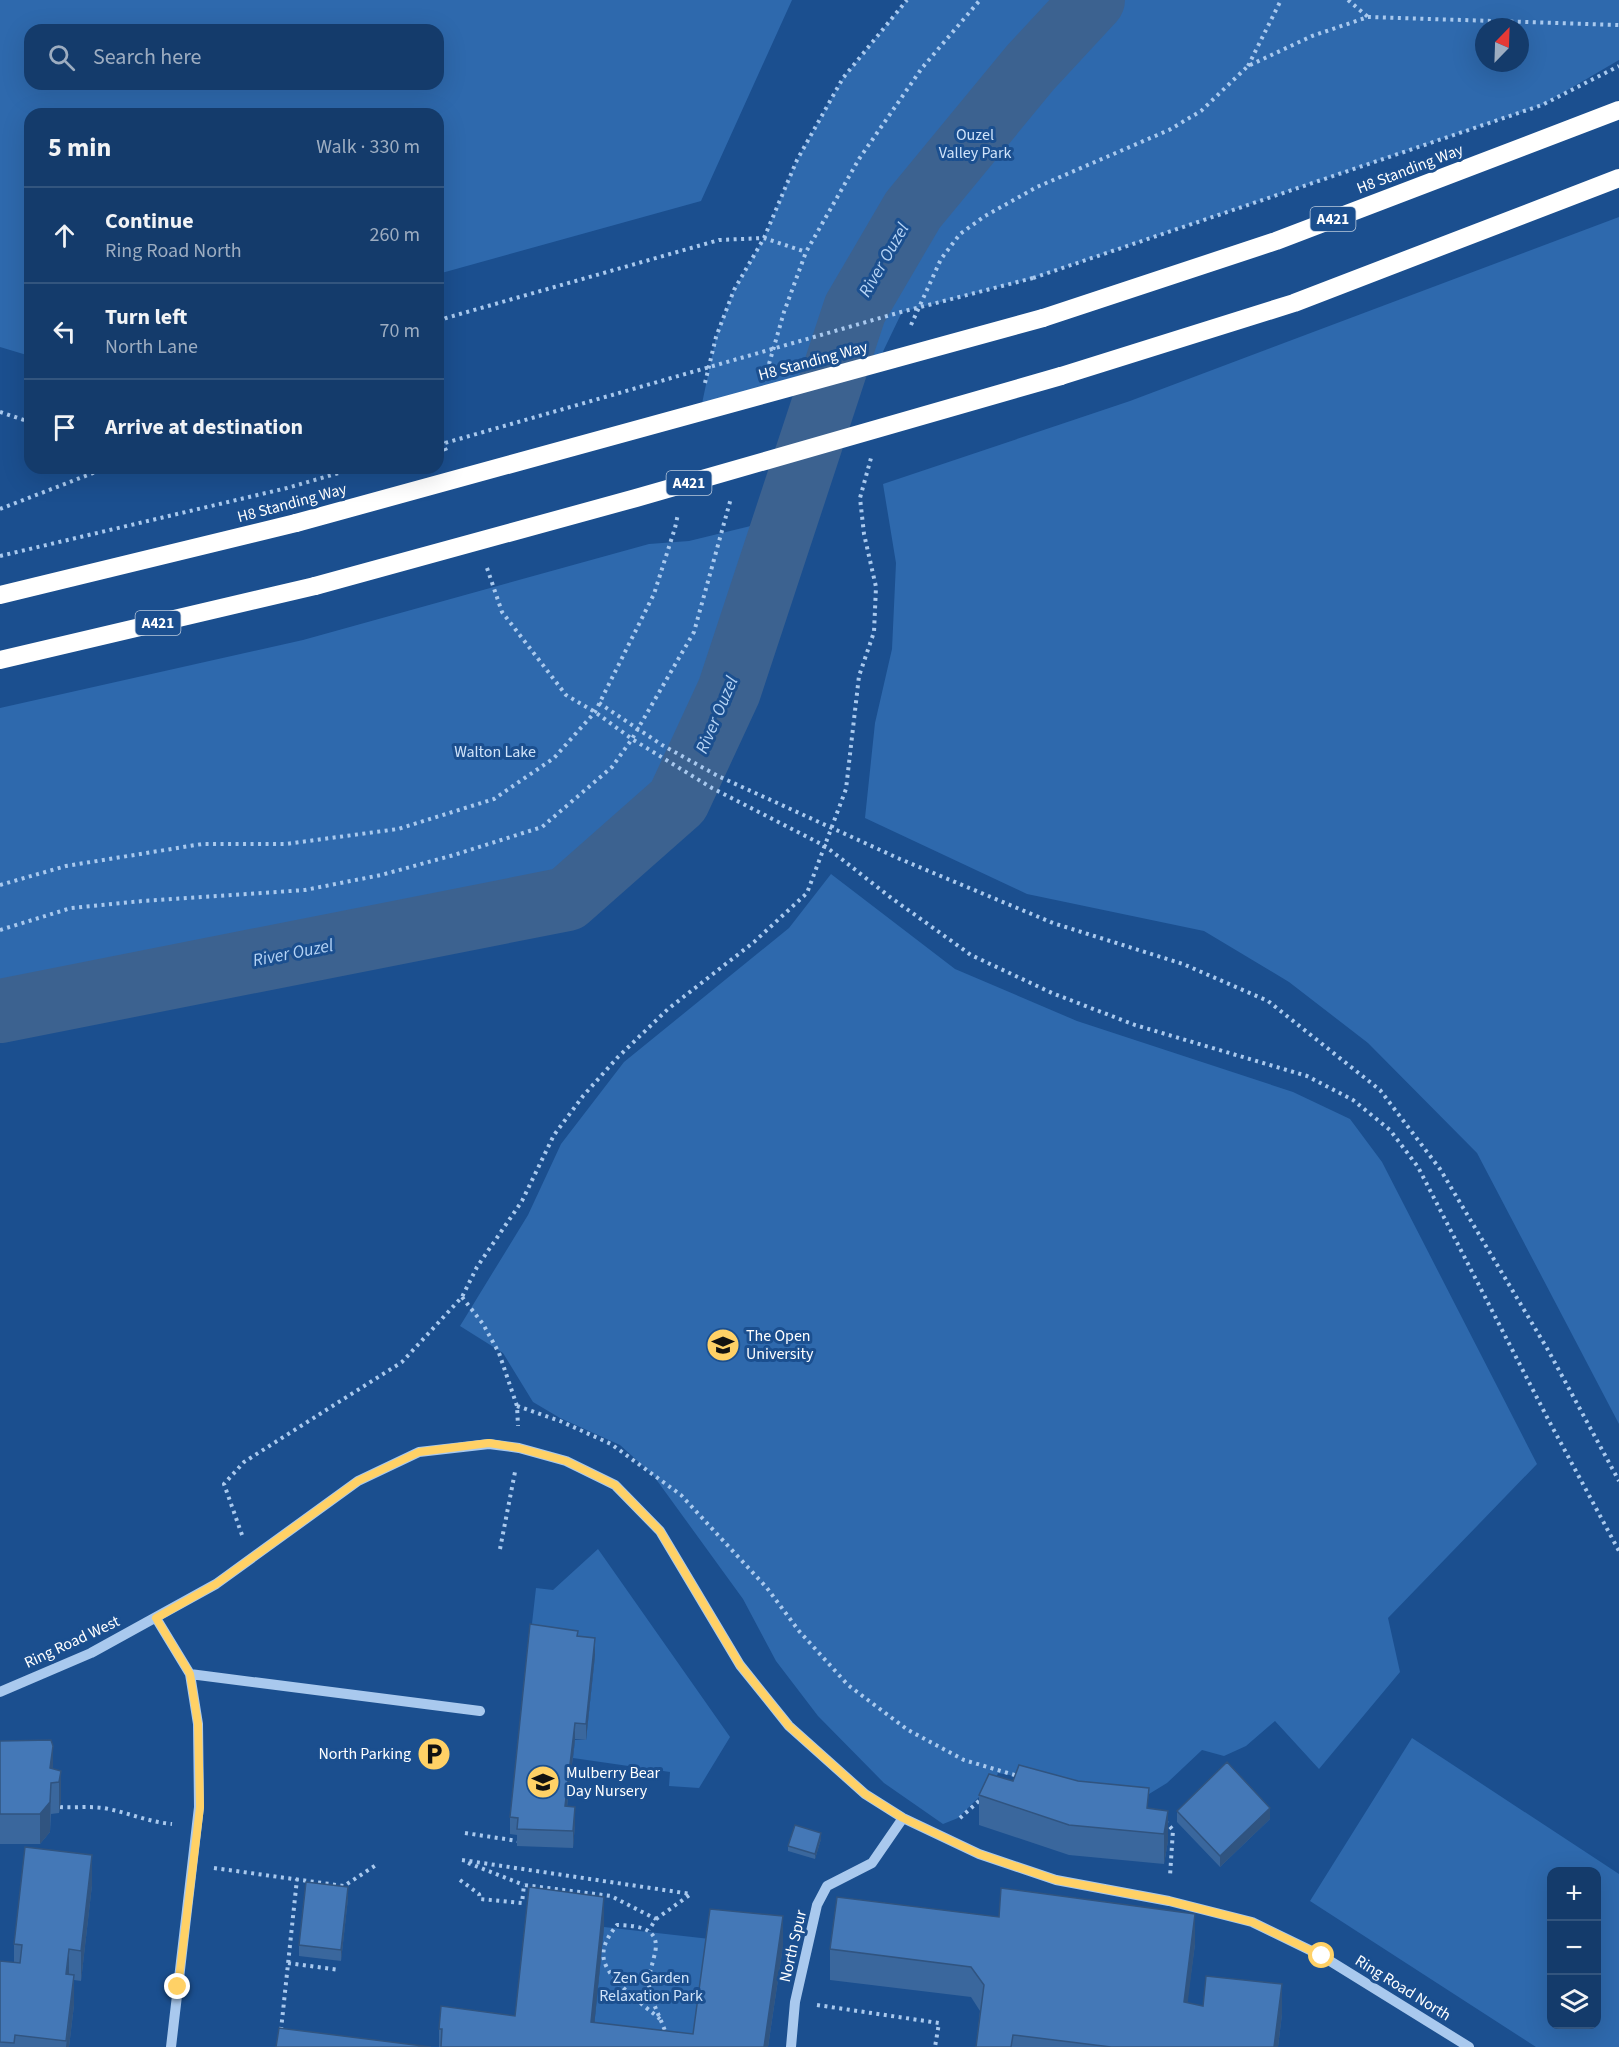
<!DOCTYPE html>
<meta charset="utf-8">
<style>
:root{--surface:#143b6b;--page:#214673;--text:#f1f3f6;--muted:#9dadc1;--line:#33557e}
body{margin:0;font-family:"Source Sans 3",sans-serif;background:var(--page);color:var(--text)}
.controls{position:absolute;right:18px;bottom:18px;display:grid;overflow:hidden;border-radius:12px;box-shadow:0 6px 24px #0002}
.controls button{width:54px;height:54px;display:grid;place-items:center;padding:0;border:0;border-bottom:2px solid var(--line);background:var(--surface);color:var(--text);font:30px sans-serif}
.compass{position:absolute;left:1475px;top:18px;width:54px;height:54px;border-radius:50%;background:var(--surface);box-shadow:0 6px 24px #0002;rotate:23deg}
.stop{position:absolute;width:18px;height:18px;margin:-14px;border:4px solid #ffd166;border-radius:50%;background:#fff}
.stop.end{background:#ffd166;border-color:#fff;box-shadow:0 2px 6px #0008}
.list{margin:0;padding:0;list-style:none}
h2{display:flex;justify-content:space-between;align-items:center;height:78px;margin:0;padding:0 24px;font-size:26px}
h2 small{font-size:20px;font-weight:400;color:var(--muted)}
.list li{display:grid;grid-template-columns:39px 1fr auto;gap:18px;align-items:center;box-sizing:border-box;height:96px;padding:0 24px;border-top:2px solid var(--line)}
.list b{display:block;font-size:22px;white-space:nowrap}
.list p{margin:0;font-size:20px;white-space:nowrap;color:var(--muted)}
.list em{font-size:20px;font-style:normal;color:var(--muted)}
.icon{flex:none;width:33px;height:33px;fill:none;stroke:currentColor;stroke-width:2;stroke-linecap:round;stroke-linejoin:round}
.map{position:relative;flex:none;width:1619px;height:2047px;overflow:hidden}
.search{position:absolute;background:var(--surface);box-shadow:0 6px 24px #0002;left:24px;top:24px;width:420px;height:66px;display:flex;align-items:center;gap:15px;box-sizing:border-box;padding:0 21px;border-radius:18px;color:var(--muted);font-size:22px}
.panel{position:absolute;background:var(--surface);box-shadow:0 6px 24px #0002;left:24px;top:108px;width:420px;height:366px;border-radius:18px}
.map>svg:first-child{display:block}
</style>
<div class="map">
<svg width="1619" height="2047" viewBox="0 0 1619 2047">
<rect width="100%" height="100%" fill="#1b4f8f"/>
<path fill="#2e69ad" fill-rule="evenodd" d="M0 0H792L701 201 438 274V114H30V356L0 347ZM30 30H438V84H30Z
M907 0H1619V60L1542 105 1033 278 902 312 877 364 700 413 716 337 734 290 764 238 797 160 843 78ZM1484 27H1520V63H1484Z
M1619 217V1424L1477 1153 1368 1043 1289 982 1204 931 1027 894 865 818 875 723 892 649 896 563 883 484 1130 401Z
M767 522 729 691 678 801 567 899 0 1011V708L303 640 649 544 689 541Z
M831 874 955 969 1077 1021 1293 1092 1350 1119 1382 1162 1537 1464 1388 1618 1400 1672 1319 1769 1275 1721 1246 1746 1224 1756 1202 1750 1167 1783 1149 1794 1081 1788 998 1773 995 1781 958 1818 943 1824 884 1783 818 1716 776 1661 743 1599 653 1475 620 1445 560 1418 533 1402 503 1353 460 1326 528 1215 561 1144 624 1062 789 928Z
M598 1549 730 1737 699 1788 669 1786 670 1772 573 1758 575 1740H586L595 1655 530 1641 536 1588 553 1590Z
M1412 1738 1619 1874V2047H1536L1310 1901ZM1552 1872H1596V2024H1552Z
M604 1927 710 1939 696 2047H592Z"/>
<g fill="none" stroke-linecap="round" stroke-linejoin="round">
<path stroke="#3c6290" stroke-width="64" d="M0 1011 567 899 678 801 729 691 855 309 913 210 1030 68 1093 0"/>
<path stroke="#a9c9ee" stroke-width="4" stroke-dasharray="3 4.5" stroke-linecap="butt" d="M1348 0 1368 17
M1248 66 1281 0
M1033 278 1542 105 1619 66
M438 322 446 318 719 240 764 238 806 252
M911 325 941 259 960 234 985 216 1037 187 1169 130 1201 111 1248 66 1312 36 1368 17 1619 25
M769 364 784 312 806 252 859 159 922 68 980 0
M705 383 716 337 734 290 764 238 797 160 843 78 907 0
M0 412 30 422
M438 435 441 438 447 453
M0 509 106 468
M0 556 287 488 356 468
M487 568 502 612 566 695 595 712 632 739 712 788 825 846 890 897 971 955 1052 993 1135 1025 1307 1076 1353 1100 1390 1130 1418 1167 1549 1421 1619 1551
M599 703 662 745 718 776 900 859 1053 923 1183 964 1268 1001 1380 1090 1440 1169 1548 1350 1619 1481
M0 885 66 866 202 844H286L398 829 494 799 554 758 595 712 654 594 675 528 678 514
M0 930 71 908 143 901 305 890 381 875 454 855 542 827 612 767 632 739 694 632 731 498
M462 1297 483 1324 499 1353 517 1406 518 1426
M517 1406 560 1421 611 1444 681 1495 767 1588 799 1631 848 1685 908 1730 964 1760 1018 1776
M242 1535 224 1484 244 1462 402 1362 462 1297 477 1267 522 1201 554 1135 583 1096 618 1057 668 1009 754 942 807 893 846 789 859 676 874 632 876 587 864 534 860 498 871 458
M500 1549 515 1472
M60 1807C74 1808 89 1806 103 1808 127 1812 148 1822 172 1824
M960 1818 981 1799
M1165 1821 1173 1830 1170 1876
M465 1833 518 1841
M462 1860 691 1894
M468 1863 524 1885
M214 1868 344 1886 376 1865
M460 1880 479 1894 480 1899 522 1903 524 1885 611 1896 656 1919 649 1930
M656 1919 691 1894
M288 1963 340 1970
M817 2005 939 2023 935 2047
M660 2019C645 2006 608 1980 604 1960 601 1947 609 1935 617 1925 638 1926 663 1927 654 1957 652 1967 648 1974 649 1985 651 2002 661 2018 666 2034
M281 2030 297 1879"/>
<path stroke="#a9c9ee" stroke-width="10" d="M156 1618 190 1674 198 1724 199 1807 171 2047
M190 1674 480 1711
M0 1692 91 1653 216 1584 358 1481 419 1452 489 1444 519 1448 566 1461 615 1485 660 1531 740 1665 789 1726 865 1794 903 1818 979 1854 1056 1880 1169 1901 1252 1922 1322 1956 1469 2047
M791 2047 795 2002 817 1905 827 1886 872 1863 903 1818"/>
<path stroke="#fff" stroke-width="18" d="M1043 318 1276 241 1619 110
M1061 376 1294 303 1619 178
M0 595 296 523
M0 660 315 586"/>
<path stroke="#a9c9ee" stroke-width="4" stroke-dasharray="3 4.5" stroke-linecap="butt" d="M438 445 901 312 1033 278"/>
<path stroke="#fff" stroke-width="18" d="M296 523 1043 318
M315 586 636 498 1061 376"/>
</g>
<path fill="#3a679d" d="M578 1636 595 1655 586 1740 575 1739 567 1807 575 1824 573 1848 517 1846V1835L510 1834V1817Z
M0 1741 53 1769 61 1771V1801L59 1813 51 1814 50 1832 40 1844H0Z
M1013 1781 1149 1808 1168 1811V1841L1164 1864 1069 1855 979 1825V1795Z
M1177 1811 1270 1819 1220 1867 1177 1822Z
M821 1839 815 1859 788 1851V1846Z
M92 1885 81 1981 74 1980V2005L69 2047H0V1961L14 1963V1944Z
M348 1898 341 1961 299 1956V1945Z
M604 1927 594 2023 693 2034 783 1946 768 2047H439V2029L515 2016Z
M1195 1944 1187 2003 1203 2006 1282 2014 1278 2047H976L980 2011 971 1997 830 1980V1949Z"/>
<path fill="#305480" d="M595 1638V1655L586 1740V1724Z
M575 1723V1739L565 1823V1806Z
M53 1746V1777L51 1783 50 1832 40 1844V1814L50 1768Z
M61 1771V1801L59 1813V1782Z
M575 1807V1824L573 1848V1831Z
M1270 1808V1819L1220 1867V1856Z
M1168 1811V1841L1164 1864V1834Z
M821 1833V1839L815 1859V1854Z
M92 1855V1885L81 1981V1951Z
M348 1887V1898L341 1961V1950Z
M604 1897V1927L592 2047 591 2022Z
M1195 1914V1944L1184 2032V2002Z
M783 1916V1946L768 2047H764Z
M69 1949V1979L66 1974Z
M74 1975V2005L69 2047H66Z
M1282 1984V2014L1278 2047H1274Z"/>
<path fill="#4478b7" stroke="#305480" stroke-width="1.5" d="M530 1624 578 1631 577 1636 595 1638 586 1724 575 1723 565 1806 575 1807 573 1831 517 1829 518 1818 510 1817Z
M51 1740 53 1746 50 1768 61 1771 59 1782 51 1783 50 1802 40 1814H0V1741Z
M1227 1762 1270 1808 1220 1856 1177 1811Z
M1019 1765 1078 1781 1149 1788 1147 1808 1168 1811 1164 1834 1069 1825 979 1795 989 1774 1013 1781Z
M795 1825 821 1833 815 1854 788 1846Z
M25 1847 92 1855 81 1951 69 1949 66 1974 74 1975 66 2041 15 2035 14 2043 0 2042V1961L20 1963 22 1945 14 1944Z
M306 1882 348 1887 341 1950 299 1945Z
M529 1887 604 1897 591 2022 693 2034 710 1909 783 1916 764 2047H441L442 2029H439L441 2006 515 2016Z
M1001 1888 1195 1914 1184 2002 1203 2006 1206 1976 1282 1984 1274 2047H1111L1013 2035 1011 2047H976L984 1985 971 1967 830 1949 837 1897 999 1917Z
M279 2028 431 2047H276Z"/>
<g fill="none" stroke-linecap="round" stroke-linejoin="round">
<path stroke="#ffd166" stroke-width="8" d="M178 1987 200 1807 198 1724 190 1674 156 1618 216 1584 358 1481 419 1452 489 1443 519 1448 566 1461 615 1485 660 1531 740 1665 789 1726 865 1794 903 1818 979 1854 1056 1880 1169 1901 1252 1922 1322 1956"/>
</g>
<defs>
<g id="university-disc" transform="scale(1.725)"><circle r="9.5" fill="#ffd166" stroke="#1b4f8f"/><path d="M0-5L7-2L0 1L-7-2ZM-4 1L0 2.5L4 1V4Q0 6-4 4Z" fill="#111"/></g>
<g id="parking-disc" transform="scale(1.725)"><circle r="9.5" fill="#ffd166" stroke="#1b4f8f"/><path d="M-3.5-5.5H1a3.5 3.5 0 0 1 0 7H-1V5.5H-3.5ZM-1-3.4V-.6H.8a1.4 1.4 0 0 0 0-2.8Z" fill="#111"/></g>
<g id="school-disc" transform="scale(1.725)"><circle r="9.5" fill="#ffd166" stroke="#1b4f8f"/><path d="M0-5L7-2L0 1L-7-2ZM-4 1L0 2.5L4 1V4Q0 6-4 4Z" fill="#111"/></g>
</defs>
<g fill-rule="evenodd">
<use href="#university-disc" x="723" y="1345"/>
<use href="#parking-disc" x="434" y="1754"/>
<use href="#school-disc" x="543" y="1782"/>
</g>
<g text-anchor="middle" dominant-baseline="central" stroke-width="6" stroke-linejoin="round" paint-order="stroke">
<g fill="#1b4f8f" stroke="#bbcadd" stroke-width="1.5">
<rect x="1310.5" y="207" width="45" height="24" rx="4.5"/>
<rect x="666.5" y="471" width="45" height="24" rx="4.5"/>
<rect x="135.5" y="611" width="45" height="24" rx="4.5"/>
</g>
<g font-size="15" font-weight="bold" fill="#fff">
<text x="1333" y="219">A421</text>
<text x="689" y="483">A421</text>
<text x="158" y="623">A421</text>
</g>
<g font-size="16" fill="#cfe3fa" stroke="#1b4f8f">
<text x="975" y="135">Ouzel<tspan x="975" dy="18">Valley Park</tspan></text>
<text x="495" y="752">Walton Lake</text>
<text x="651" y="1978">Zen Garden<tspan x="651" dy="18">Relaxation Park</tspan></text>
</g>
<g font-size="16" fill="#fff" stroke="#1b4f8f">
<text transform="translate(1410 169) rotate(-21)">H8 Standing Way</text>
<text transform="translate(813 361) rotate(-15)">H8 Standing Way</text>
<text transform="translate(292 503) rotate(-15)">H8 Standing Way</text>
<text transform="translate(72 1642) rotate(-25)">Ring Road West</text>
<text transform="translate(793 1946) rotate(-77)">North Spur</text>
<text transform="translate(1403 1988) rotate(32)">Ring Road North</text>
</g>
<g font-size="16" fill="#fff" stroke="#1b4f8f" text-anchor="start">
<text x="746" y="1336">The Open<tspan x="746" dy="18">University</tspan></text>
<text x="411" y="1754" text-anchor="end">North Parking</text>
<text x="566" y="1773">Mulberry Bear<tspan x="566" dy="18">Day Nursery</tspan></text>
</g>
<g font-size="18" font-style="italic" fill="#b5d3f5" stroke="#1b4f8f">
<text transform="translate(884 260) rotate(-60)">River Ouzel</text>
<text transform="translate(717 715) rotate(-67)">River Ouzel</text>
<text transform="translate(293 953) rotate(-11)">River Ouzel</text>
</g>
</g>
</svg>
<div class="controls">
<button>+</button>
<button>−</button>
<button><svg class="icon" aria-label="layers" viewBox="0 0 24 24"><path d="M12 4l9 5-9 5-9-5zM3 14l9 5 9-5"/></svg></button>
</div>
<svg class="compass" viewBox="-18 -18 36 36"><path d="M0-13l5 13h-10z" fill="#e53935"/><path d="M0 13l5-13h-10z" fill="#9dadc1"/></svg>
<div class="stop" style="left:1322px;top:1956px"></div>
<div class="stop end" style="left:178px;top:1987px"></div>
<div class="search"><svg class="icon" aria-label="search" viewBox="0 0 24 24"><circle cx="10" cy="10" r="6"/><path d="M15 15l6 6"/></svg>Search here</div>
<section class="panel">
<h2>5 min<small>Walk · 330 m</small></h2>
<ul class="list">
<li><svg class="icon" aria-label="ahead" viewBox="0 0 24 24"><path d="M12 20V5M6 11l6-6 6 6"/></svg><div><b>Continue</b><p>Ring Road North</p></div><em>260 m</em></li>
<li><svg class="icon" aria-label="left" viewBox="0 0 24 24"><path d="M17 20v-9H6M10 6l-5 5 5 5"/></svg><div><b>Turn left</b><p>North Lane</p></div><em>70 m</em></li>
<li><svg class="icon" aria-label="arrive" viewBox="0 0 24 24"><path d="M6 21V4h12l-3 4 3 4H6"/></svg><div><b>Arrive at destination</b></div></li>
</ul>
</section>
</div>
